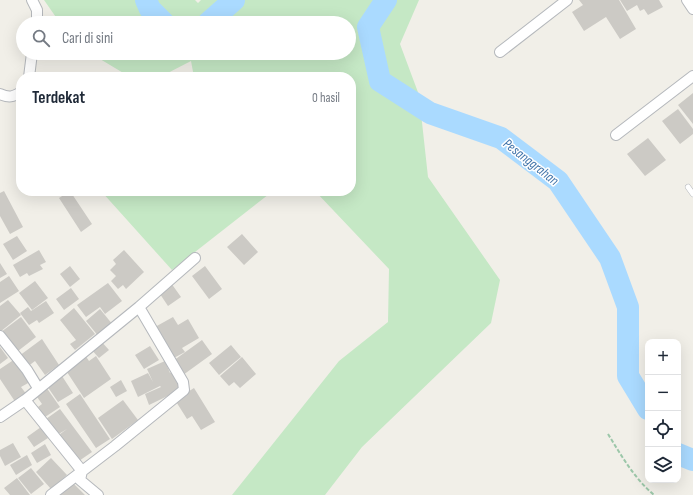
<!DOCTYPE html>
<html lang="id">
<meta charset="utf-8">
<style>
:root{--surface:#fff;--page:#f2f2f3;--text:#1f2937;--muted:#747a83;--line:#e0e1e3}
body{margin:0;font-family:"Sofia Sans Condensed",sans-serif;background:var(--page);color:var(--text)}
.controls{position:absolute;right:12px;bottom:12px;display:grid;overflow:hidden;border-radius:8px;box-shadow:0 4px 16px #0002}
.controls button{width:36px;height:36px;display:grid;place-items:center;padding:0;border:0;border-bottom:1px solid var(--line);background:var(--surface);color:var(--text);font:20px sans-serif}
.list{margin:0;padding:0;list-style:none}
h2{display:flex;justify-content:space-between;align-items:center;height:52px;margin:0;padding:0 16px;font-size:17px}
h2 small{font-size:13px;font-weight:400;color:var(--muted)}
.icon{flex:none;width:22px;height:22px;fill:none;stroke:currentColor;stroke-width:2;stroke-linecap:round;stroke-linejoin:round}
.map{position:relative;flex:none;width:693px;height:495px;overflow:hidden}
.search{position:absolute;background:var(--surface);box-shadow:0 4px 16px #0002;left:16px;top:16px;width:340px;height:44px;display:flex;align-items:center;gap:10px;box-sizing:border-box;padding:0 14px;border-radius:22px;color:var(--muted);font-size:15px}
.panel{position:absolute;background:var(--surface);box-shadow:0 4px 16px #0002;left:16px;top:72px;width:340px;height:124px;border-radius:16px}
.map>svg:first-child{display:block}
</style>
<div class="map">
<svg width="693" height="495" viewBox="0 0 693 495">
<rect width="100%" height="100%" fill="#f1efe8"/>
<path fill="#c5e8c5" d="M44 0H195L198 3 201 0H419L400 44 419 95 428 177 500 280 491 323 362 447 325 495H232L339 361 388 322 389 269 315 191H351V77H194L191 61 160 77H130L90 53H349V23H60Z
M101 191H273L172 270Z"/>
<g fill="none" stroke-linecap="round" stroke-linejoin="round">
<path stroke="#aadaff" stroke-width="22" d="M146 0 150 9 164 23
M386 0 368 27 380 81 430 113 501 138 558 181 610 258 628 307V376L648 409
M208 23 234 0
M678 454 693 460"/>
</g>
<path fill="#cccac5" d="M579 0H619L636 29 620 39 606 17 584 31 572 12 583 5Z
M620 0H659L663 7 648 15 644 9 640 11 637 5 627 11Z
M693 93V124L678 105Z
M678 109 693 129V134L680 144 662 121Z
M648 138 666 160 645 176 627 154Z
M4 191 23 227 10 234 0 216V193Z
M70 191 92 224 81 232 59 198Z
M242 234 258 252 244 265 227 247Z
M17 236 27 251 13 260 3 244Z
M39 250 46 262 40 265 43 269 29 276 27 273 20 277 13 265Z
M124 250 144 272 126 289 123 285 118 289 111 281 116 276 110 270 116 264 113 260Z
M0 263 7 274 0 278Z
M70 266 80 279 70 287 60 274Z
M205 266 222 289 209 299 192 276Z
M9 276 19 291 0 303V282Z
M35 281 48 298 32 310 19 293Z
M108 283 122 301 105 314 100 307 86 317 77 305Z
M171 283 181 297 168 306 158 291Z
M71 288 79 299 64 310 56 299Z
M8 300 21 315 0 332V306Z
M46 301 54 313 39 323 37 320 29 325 20 313 28 307 31 311Z
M74 308 95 334 75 350 70 344 76 340 60 320Z
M100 309 113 325 99 337 86 321Z
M21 317 36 337 18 351 1 332Z
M173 317 178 325 188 319 199 338 182 348 185 352 172 359 155 327Z
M42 339 59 365 45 375 35 361 27 367 19 356Z
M100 340 109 350 99 358 90 348Z
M202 340 212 354 183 375 173 361Z
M231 345 241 357 219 375 209 363Z
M150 346 159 360 144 369 135 355Z
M0 347 8 358 0 364Z
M85 355 89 361 96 356 111 379 84 398 65 369Z
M242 357 256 374 240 388 234 382 229 386 220 376Z
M15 359 30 382 21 387 27 395 16 403 0 379V369Z
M165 361 170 373 174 371 182 389 149 405 145 394 161 387 160 386 138 397 131 381 148 373 153 382 147 369Z
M62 376 73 393 58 402 47 386Z
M121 380 127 391 116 397 110 387Z
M46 387 60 407 45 417 38 407 42 404 35 394Z
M194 388 215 422 201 430 192 416 187 419 175 400Z
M80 394 110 439 96 448 66 404Z
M123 400 138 420 112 439 98 418Z
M60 409 92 452 76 463 56 437 67 429 57 435 46 419Z
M41 427 48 438 34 447 27 437Z
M13 443 21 457 5 466 0 456V450Z
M45 444 51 455 37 463 31 453Z
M27 455 32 465 16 475 10 465Z
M51 458 67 475 51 489 36 472Z
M31 468 44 484 31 494 18 478Z
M17 478 30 495H10L4 488Z
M71 481 85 495H59Z"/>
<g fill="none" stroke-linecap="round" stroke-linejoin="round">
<g stroke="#b5b8bc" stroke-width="6">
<path id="lane" d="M688 187 693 194"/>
</g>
<g stroke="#b5b8bc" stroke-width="12">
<path id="street" d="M32 0 37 10V23
M687 0 693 9
M500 52 567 0
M29 77 32 53
M0 94C9 98 13 97 21 92
M616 135 693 76
M0 336 27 370 38 388
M25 400 82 471
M0 417 25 400 139 307 195 258
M82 471 80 480 98 495
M51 495 115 446 184 390 183 382 139 307"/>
</g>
<path stroke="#9cc7a9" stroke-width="2" stroke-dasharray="4 2" stroke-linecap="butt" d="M608 434C621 455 634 478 654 495"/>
<use href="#lane" stroke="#fff" stroke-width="5"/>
<use href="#street" stroke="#fff" stroke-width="10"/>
</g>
<g text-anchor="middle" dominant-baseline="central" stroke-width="3" stroke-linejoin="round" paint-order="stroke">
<g font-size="14" font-style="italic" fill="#4174aa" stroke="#fff">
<text transform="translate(531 162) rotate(38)">Pesanggrahan</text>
</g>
</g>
</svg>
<div class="controls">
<button>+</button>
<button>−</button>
<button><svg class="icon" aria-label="locate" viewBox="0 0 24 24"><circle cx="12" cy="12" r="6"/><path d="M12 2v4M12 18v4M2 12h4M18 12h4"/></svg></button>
<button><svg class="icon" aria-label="layers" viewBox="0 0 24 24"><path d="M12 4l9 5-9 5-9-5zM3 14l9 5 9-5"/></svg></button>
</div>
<div class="search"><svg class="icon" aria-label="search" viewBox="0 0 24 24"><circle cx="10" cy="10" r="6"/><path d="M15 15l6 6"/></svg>Cari di sini</div>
<section class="panel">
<h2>Terdekat<small>0 hasil</small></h2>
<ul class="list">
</ul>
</section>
</div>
